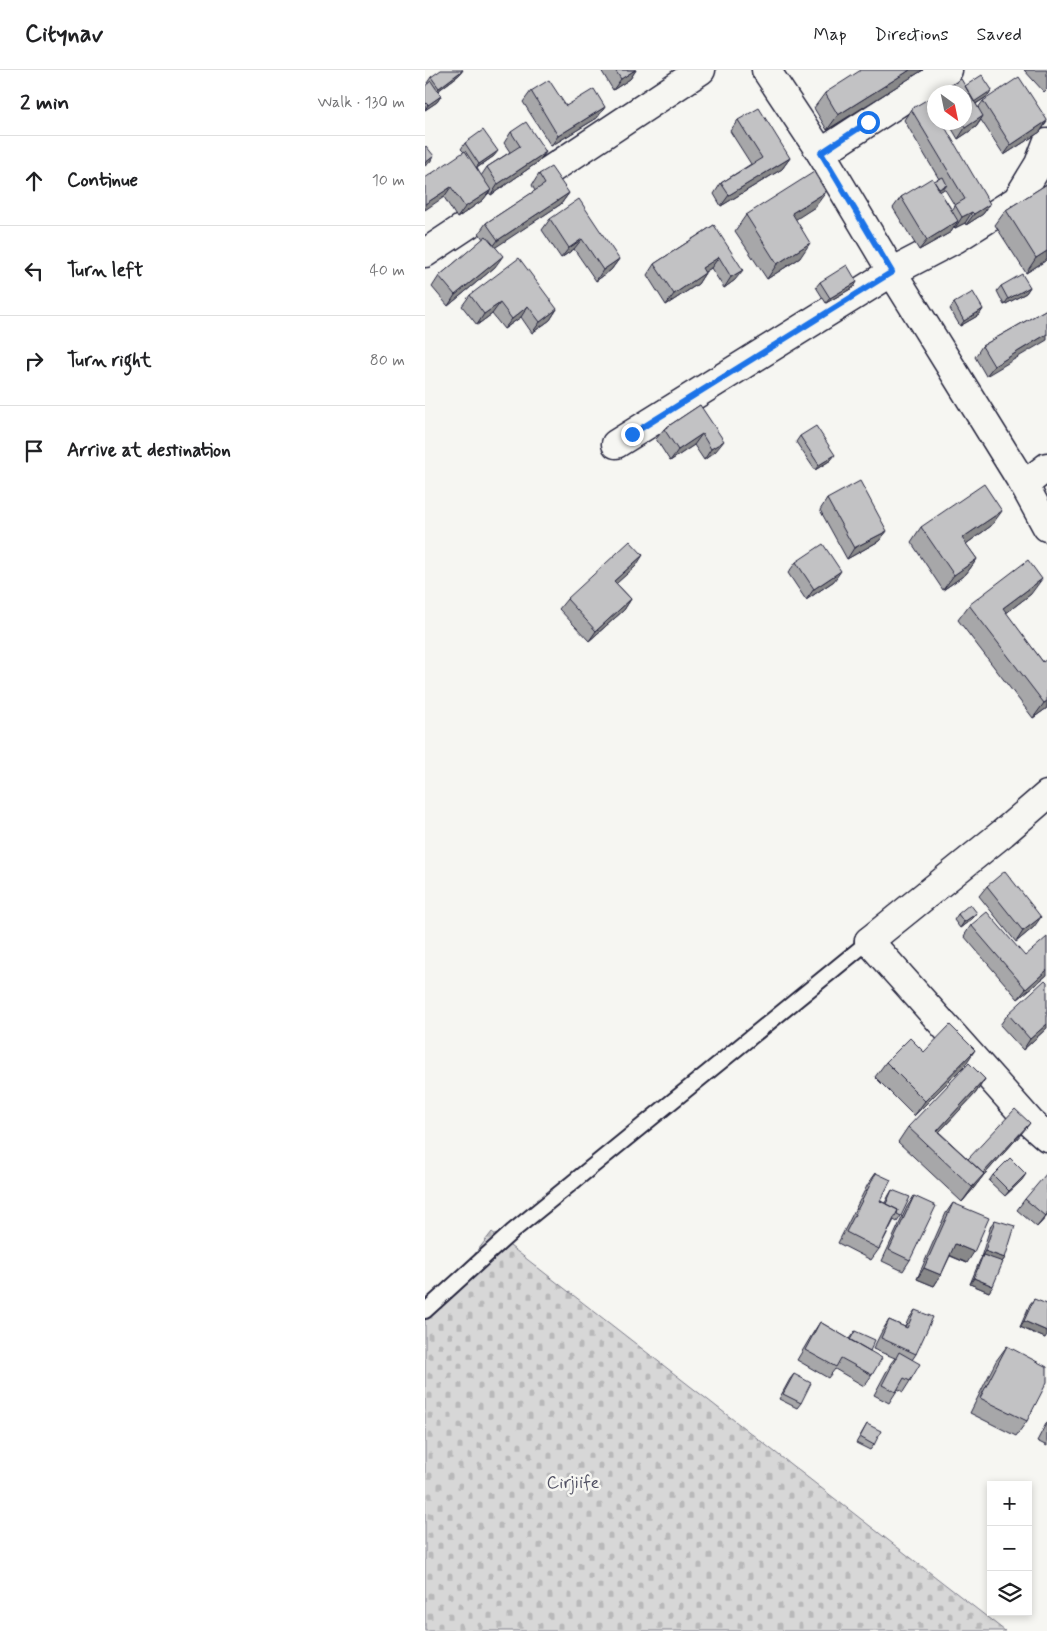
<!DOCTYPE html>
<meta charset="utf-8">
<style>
:root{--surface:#fff;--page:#f2f2f2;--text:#202124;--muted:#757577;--line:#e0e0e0}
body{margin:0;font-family:Mynerve,sans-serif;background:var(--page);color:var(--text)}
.controls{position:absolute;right:15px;bottom:15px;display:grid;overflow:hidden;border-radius:0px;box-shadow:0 2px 8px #0003}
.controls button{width:45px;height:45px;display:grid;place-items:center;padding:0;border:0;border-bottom:1px solid var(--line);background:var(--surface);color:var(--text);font:25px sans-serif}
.compass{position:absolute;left:502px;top:15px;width:45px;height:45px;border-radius:50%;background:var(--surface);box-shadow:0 2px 8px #0003;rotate:147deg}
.stop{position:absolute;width:15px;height:15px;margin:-11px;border:4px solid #1a73e8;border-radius:50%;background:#fff}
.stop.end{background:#1a73e8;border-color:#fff;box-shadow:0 1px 5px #0008}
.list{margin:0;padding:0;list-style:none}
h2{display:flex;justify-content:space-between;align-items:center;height:65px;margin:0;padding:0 20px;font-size:21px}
h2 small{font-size:16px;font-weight:400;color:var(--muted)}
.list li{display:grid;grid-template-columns:32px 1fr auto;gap:15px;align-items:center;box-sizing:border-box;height:90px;padding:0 20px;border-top:1px solid var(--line)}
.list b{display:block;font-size:19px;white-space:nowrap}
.list em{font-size:16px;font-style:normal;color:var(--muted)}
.icon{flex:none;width:28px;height:28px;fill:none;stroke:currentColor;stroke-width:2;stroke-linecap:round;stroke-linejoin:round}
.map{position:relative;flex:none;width:622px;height:1561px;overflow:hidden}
header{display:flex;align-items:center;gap:30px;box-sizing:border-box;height:70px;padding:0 25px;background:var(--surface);border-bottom:1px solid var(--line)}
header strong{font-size:24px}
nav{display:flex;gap:28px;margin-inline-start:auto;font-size:18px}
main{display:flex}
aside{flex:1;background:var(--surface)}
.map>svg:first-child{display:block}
</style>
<header>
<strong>Citynav</strong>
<nav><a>Map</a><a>Directions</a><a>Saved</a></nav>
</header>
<main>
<aside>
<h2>2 min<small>Walk · 130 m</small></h2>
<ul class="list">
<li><svg class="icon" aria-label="ahead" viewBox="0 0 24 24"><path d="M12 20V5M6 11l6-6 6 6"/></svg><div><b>Continue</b></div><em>10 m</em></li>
<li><svg class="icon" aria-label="left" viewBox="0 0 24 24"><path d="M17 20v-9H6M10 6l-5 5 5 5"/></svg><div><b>Turn left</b></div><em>40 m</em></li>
<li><svg class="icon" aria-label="right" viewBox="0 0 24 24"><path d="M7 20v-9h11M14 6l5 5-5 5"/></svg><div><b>Turn right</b></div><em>80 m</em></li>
<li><svg class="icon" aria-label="arrive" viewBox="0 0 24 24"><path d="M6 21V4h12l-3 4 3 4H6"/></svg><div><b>Arrive at destination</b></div></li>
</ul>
</aside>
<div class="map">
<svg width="622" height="1561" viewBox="0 0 622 1561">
<defs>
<pattern id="cemetery-stones" width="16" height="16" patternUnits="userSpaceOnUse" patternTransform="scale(1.25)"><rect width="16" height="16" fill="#d7d7d7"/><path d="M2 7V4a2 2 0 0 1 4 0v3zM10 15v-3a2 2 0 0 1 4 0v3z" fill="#b8b8b9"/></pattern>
</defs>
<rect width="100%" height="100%" fill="#f6f6f2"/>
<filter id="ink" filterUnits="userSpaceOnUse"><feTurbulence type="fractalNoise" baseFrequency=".02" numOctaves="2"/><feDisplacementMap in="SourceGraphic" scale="10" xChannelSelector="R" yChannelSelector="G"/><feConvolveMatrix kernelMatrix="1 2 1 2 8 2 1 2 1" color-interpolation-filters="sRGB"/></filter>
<g filter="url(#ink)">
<path fill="url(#cemetery-stones)" stroke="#7c7c89" d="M67 1162 580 1561H0V1248Z"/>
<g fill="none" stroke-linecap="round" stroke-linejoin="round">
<g stroke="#22223b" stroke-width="18">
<path id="lane" d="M0 1241 88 1161 444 871"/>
</g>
<g stroke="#22223b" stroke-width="31">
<path id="street" d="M396 83 523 0
M0 183 276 0
M191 374 467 202 532 168 592 130 614 94 622 73
M599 415 622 397
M444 871 606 1053 622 1067"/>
</g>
<g stroke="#22223b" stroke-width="31">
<path id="secondary" d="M341 0 396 83 467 202 599 415 622 457
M444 871 578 763 622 725"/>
</g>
<use href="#lane" stroke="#f6f6f2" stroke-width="14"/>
<use href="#street" stroke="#f6f6f2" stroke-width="28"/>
<use href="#secondary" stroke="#f6f6f2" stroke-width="28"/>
</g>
<path fill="#a7a7a9" stroke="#22223b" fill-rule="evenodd" d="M38 0 34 5 13 21 16 26 12 32 0 40V16L3 14 2 13 6 7Z
M176 0H211L205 9 188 20Z
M498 0 402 60 389 38 400 23Z
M599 0H622V19L619 22Z
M540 16 567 20 563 26 551 34 553 38 558 31 622 52 615 62 579 85 556 50 551 57 533 69 523 52H540V22H516L517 21Z
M106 21 141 36 180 37 172 48 126 76 98 32Z
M486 39 565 134 558 144 541 155 540 153 530 158 529 157 526 162 494 180 468 138 476 127 514 109 479 50ZM519 118 530 136 527 140 515 122Z
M313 50 365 88 357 99 296 136 289 124 296 113 326 94 305 61Z
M86 62 121 82 113 92 66 125 64 122 58 130 32 148 19 127 39 82 36 79 40 73 69 86 52 98 56 106 62 97 85 82 79 73Z
M114 104 144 123 136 134 70 177V197L23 236 7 217 14 206 58 169 54 163 61 153 110 121 107 115Z
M622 114V188L620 191 601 203 570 155 581 140Z
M390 137 370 149 375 188 342 209 310 161 321 145Z
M125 149 194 189 186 200 171 211 149 179 136 188 117 160Z
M289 155 310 210 299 218 286 198 280 202V203L273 214 241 235 222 205 229 194Z
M395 212 429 217 401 233 391 217Z
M576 216 605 217 601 223 579 235 572 221Z
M45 225 132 239 125 250 107 263 96 247 79 259 67 244 52 255 37 236Z
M529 233 558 239 554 245 535 256 525 239Z
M622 239 561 306 550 287 557 276Z
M275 335 291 381 279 390 269 375 245 391 231 369 239 359Z
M375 366 406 390 390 400 371 372Z
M402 429 462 461 454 471 422 489 395 440Z
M566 456 541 474 552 489 541 504 518 520 486 472 496 457Z
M371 492 409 511 381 530 363 503Z
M211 496 191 513 206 529 199 540 164 571 134 539 142 529Z
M606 524 581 543 618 592 622 638 608 648 533 550 544 535Z
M562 816 609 857 591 872 554 826Z
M552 843 548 848 535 858 529 850 533 844Z
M546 855 600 886 622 905 593 929 539 866Z
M583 944 622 958 598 980 575 955Z
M499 982 540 995 489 1046 450 1007 461 992Z
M560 1009 550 1024 514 1062 543 1089 597 1063 558 1106 548 1119 537 1132 473 1072 483 1057Z
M451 1103 455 1131 460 1133 464 1125 467 1120 476 1146 472 1152 469 1150 454 1179 446 1190 413 1173 443 1114Z
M568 1105 597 1110 580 1126 564 1111Z
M489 1126 485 1190 478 1201 457 1191 482 1137Z
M600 1129 622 1146 612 1157 592 1140Z
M528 1133 542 1193 525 1186 516 1205 509 1216 492 1209 521 1143Z
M570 1150 580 1188 577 1192 564 1222 545 1214 555 1190 557 1187H556L566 1155Z
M609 1229 620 1268 595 1257 605 1234Z
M490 1240 491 1284 487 1290 485 1311 478 1322 473 1319 464 1333 449 1325 466 1293 470 1288 448 1279 457 1261 464 1250 480 1257 483 1250Z
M395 1252 424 1269 430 1261 445 1281 447 1305 439 1316 410 1299 403 1308 372 1290 388 1263Z
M582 1276 602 1351 591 1366 545 1343 571 1291Z
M369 1304 376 1333 372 1338 354 1329 365 1309Z
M622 1352V1376L612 1371Z
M442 1354 449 1375 445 1380 431 1373Z"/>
<path fill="#888889" stroke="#22223b" d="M38 0 34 5 10 23 14 18Z
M210 0H211L205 9 188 20 196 9Z
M485 0H498L402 60 413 45Z
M567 20 563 26 544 38 548 32Z
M16 26 12 32 0 40 3 35Z
M180 37 172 48 126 76 133 66Z
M558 46 551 57 533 69 540 58Z
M622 51 615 62 579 85 586 75Z
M73 81 69 86 50 99 54 94Z
M121 82 113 92 66 125 73 114Z
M9 86 5 92 0 96V93Z
M365 88 357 99 296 136 304 125Z
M522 115 518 120 508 125 512 120Z
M26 117 19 127 0 140V134Z
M66 120 58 130 32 148 40 137Z
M401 122 390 137 356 159 367 143Z
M144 123 136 134 65 181 73 170Z
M565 134 558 144 541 155 549 144Z
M547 142 540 153 530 158 537 147Z
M533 151 526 162 494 180 502 170Z
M157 169 149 179 136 188 144 178Z
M385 173 375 188 342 209 352 194Z
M622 181V188L620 191 601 203 611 188Z
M78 186 70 197 23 236 30 225Z
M294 187 286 198 269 209 277 198Z
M194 189 186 200 171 211 178 200Z
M318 200 310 210 299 218 306 207Z
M280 203 273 214 241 235 249 224Z
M432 212 429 217 401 233 405 228Z
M605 217 601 223 579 235 583 229Z
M75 233 67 244 52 255 59 244Z
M103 236 96 247 79 259 87 249Z
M132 239 125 250 107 263 115 252Z
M558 239 554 245 535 256 539 251Z
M622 264V270L561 306 569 296Z
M277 364 269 375 245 391 253 380Z
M299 371 291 381 279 390 286 379Z
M410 385 406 390 390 400 394 395Z
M577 441 566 456 527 484 537 468Z
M462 461 454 471 422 489 429 478Z
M218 485 211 496 182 522 189 511Z
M552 489 541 504 518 520 529 505Z
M416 501 409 511 381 530 389 519Z
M617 509 606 524 567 554 578 538Z
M206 529 199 540 164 571 171 561Z
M622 631V638L608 648 619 633Z
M552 843 548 848 535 858 539 852Z
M616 847 609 857 591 872 598 861Z
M622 900V905L593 929 601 919Z
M622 954V958L598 980 605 969Z
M550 980 540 995 489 1046 500 1031Z
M560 1009 550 1024 501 1076 512 1061Z
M605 1053 597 1063 558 1106 548 1119 537 1132 557 1104Z
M601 1104 597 1110 580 1126 584 1121Z
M622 1144V1146L612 1157Z
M530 1174 549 1182 542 1193 522 1184Z
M560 1181 580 1188 576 1193 558 1185 557 1187H556Z
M499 1198 516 1205 509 1216 492 1209Z
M549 1208 568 1216 564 1222 545 1214Z
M599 1251 622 1261V1265L620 1268 595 1257Z"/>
<path fill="#c2c2c4" stroke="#22223b" d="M16 0H38L14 18 6 7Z
M190 0H210L196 9Z
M436 0H485L413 45 400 23Z
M557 5 567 20 549 32 540 16Z
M594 7 622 50V51L586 75 558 31Z
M536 9 558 46 540 58 537 52H540V22H518L517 21Z
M124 10 141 36 169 19 180 37 133 66 106 21Z
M6 11 16 26 3 35 0 32V16Z
M503 29 510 40V52H517L565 134 549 144 547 142 537 147 530 135 540 129 486 39Z
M334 38 365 88 304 125 296 113 337 88 313 50Z
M101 52 121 82 73 114 62 97 95 76 86 62Z
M58 60 73 81 54 94 40 73Z
M1 76 9 86 0 93V77Z
M40 81 66 120 40 137 26 117 0 134V108Z
M126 97 144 123 73 170 61 153 120 114 114 104Z
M389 102 401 122 367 143 385 173 352 194 321 145Z
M518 107 522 115 514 119 509 111Z
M507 108 533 151 502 170 476 127Z
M622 114V181L611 188 581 140Z
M154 129 194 189 178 200 157 169 144 178 125 149Z
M289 155 318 200 306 207 294 187 277 198 280 203 249 224 229 194Z
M61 166 78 186 30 225 14 206Z
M94 188 132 239 115 252 103 236 87 249 75 233 59 244 45 225Z
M422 195 432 212 405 228 395 212Z
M597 204 605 217 583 229 576 216Z
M548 222 558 239 539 251 529 233Z
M622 239V264L569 296 557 276Z
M275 335 299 371 286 379 277 364 253 380 239 359Z
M391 356 410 385 394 395 375 366Z
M435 411 462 461 429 478 402 429Z
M559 414 577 441 537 468 552 489 529 505 496 457Z
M205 471 218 485 189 511 206 529 171 561 142 529Z
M398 474 416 501 389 519 371 492Z
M603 490 617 509 578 538 618 592 622 589V631L619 633 544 535Z
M580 801 616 847 598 861 562 816Z
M545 834 552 843 539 852 533 844Z
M562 842 600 886 622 867V900L601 919 546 855Z
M620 910 622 912V954L605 969 583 944Z
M525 955 550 980 500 1031 461 992 485 968 499 982Z
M544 993 560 1009 512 1061 559 1104 547 1117 483 1057Z
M590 1039 605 1053 558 1103 543 1089Z
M585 1088 601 1104 584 1121 568 1105Z
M451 1103 466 1110 455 1131 473 1140 454 1179 421 1162Z
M622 1103V1144L620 1146 600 1129Z
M467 1120 485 1127 476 1146 472 1144 473 1140 461 1134Z
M489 1126 511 1136 485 1190 464 1180Z
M528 1133 564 1148 549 1182 530 1174 516 1205 499 1198Z
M570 1150 590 1156 580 1188 560 1181Z
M558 1185 578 1192 568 1216 549 1208Z
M609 1229 622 1234V1261L599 1251Z
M490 1240 508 1247 491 1284 456 1268 464 1250 482 1258Z
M395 1252 457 1288 447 1305 416 1288 411 1297 380 1280Z
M430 1261 450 1270 445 1281 425 1270Z
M582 1276 622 1297V1312L602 1351 555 1328Z
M474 1282 495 1294 485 1311 479 1308 471 1322 457 1315Z
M369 1304 386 1313 376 1333 358 1324Z
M442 1354 456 1361 449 1375 435 1367Z"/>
</g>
<g fill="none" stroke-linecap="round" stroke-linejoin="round" filter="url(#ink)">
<path stroke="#1a73e8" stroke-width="6" d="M207 364 467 202 396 83 443 52"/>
</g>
<g text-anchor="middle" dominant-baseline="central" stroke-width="5" stroke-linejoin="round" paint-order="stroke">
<g font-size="18" fill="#4f4f62" stroke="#f6f6f2">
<text x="148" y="1413">Cirjiife</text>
</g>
</g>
</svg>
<div class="controls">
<button>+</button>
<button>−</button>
<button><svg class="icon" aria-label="layers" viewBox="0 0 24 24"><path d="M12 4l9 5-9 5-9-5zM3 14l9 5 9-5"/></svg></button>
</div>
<svg class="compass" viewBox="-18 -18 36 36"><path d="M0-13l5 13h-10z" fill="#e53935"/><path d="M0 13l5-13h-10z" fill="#757577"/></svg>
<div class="stop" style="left:443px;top:52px"></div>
<div class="stop end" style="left:207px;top:364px"></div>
</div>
</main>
